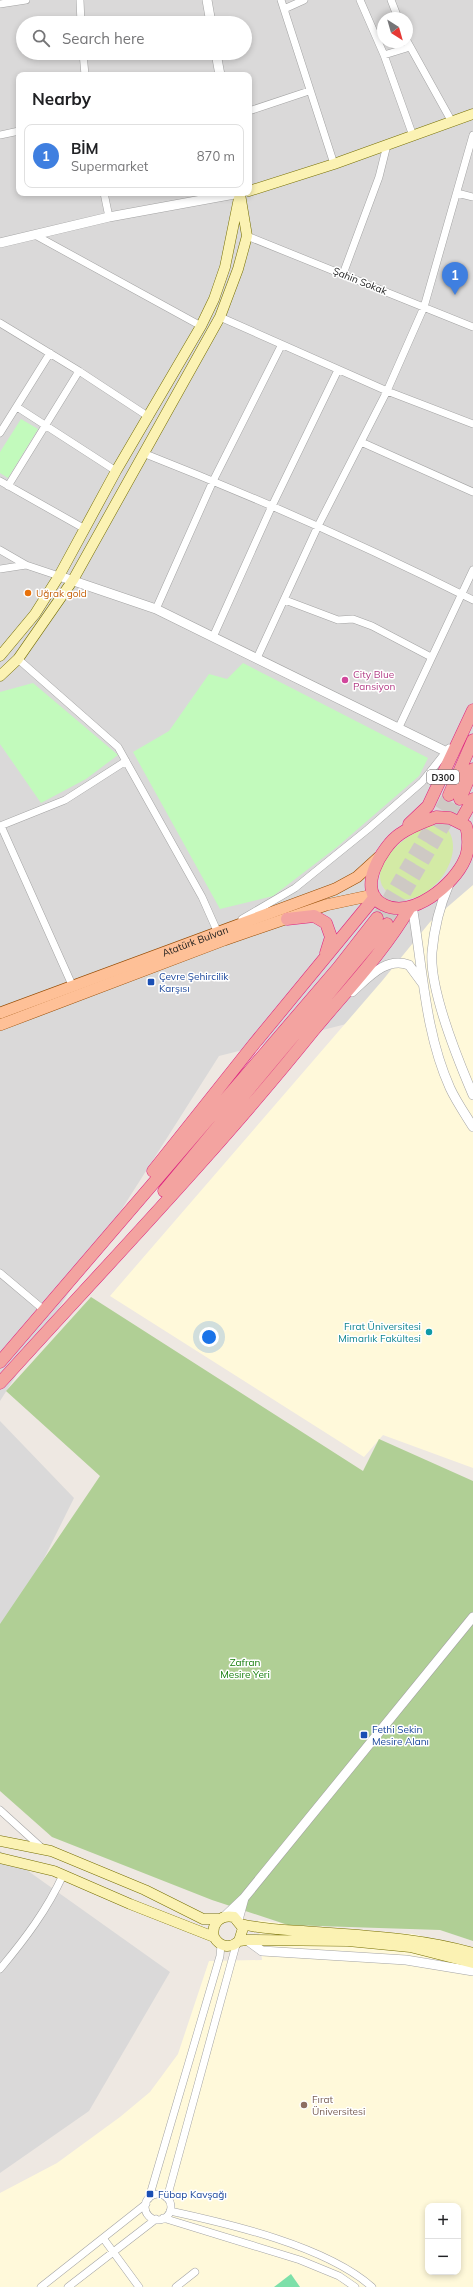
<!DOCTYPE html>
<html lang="en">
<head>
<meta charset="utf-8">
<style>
	body { margin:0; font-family:Mulish,sans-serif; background:#f6f6f6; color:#202124 }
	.controls { position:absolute; right:12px; bottom:12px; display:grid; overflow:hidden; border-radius:8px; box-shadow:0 2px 6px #0003 }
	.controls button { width:36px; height:36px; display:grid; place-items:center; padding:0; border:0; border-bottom:1px solid #e0e0e0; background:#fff; color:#202124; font:20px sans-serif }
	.compass { position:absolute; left:377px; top:12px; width:36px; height:36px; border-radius:50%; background:#fff; box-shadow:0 2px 6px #0003; rotate:143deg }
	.you { position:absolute; left:209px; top:1337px; width:14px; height:14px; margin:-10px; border:3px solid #fff; border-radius:50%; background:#1a73e8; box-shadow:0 0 0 6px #1a73e833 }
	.badge { display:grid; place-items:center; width:26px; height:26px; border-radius:50%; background:#c90022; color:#fff; font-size:13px; font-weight:700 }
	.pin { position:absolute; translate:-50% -33px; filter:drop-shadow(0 1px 2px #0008) }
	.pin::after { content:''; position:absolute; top:21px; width:14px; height:12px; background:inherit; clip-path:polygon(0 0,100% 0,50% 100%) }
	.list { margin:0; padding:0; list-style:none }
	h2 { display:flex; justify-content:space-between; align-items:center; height:52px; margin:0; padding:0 16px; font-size:17px }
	h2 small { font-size:13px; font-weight:400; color:#757577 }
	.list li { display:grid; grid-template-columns:26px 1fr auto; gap:12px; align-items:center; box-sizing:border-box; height:64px; margin:0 8px 8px; padding:0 8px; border:1px solid #e0e0e0; border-radius:8px }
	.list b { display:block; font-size:15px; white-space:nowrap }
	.list p { margin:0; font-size:13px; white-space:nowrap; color:#757577 }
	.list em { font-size:13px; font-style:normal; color:#757577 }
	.icon { flex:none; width:22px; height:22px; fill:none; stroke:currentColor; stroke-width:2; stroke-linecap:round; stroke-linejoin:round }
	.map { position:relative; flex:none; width:473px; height:2287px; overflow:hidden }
	.search { position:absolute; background:#fff; box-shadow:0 2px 6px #0003; left:16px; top:16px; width:236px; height:44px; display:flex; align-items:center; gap:10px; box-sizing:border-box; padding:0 14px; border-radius:22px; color:#757577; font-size:15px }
	.panel { position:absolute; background:#fff; box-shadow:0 2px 6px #0003; left:16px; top:72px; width:236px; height:124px; border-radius:8px }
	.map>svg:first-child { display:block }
</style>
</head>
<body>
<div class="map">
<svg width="473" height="2287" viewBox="0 0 473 2287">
	<rect width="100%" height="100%" fill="#eee8e2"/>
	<path fill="#dad9d9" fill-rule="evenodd" d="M0,0H473V981L410,1008L219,1056L0,1401ZM383,18H407V42H383ZM23,23H245V53H23ZM19,75H249V193H19Z
		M0,1421L74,1498L0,1647Z
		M0,1851L170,1972L89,2111L0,2173Z"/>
	<path fill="#fff9da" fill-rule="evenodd" d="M473,885V1468L383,1435L364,1457L110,1296L382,981L430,922Z
		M258,1920L322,1929L413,1934L473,1949V2287H0V2193L57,2163L120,2117L150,2092L178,2054L209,1961L262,1960ZM428,2206H458V2272H428Z"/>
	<path fill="#d3eaa5" d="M441,823C473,846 435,904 400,899C393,898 387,893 383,887C370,862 405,837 423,828C429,825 435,825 441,823Z"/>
	<path fill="#b0cf95" d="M91,1297L363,1471L379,1439L473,1481V1941L440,1930L288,1925L212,1900L52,1837L0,1791V1624L100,1476L6,1391Z"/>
	<path fill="#c2fabc" d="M21,419L38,429L8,478L0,473V452Z
		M243,663L428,758L419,776L337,847L273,896L220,909L133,752L169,731L209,674L227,679Z
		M33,683L118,755L86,779L41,803L0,744V692Z"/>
	<path fill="#7de0a9" d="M291,2274L300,2287H274Z"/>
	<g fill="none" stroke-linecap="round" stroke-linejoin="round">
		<path stroke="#cec9c4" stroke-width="12" stroke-dasharray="12 6" stroke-linecap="butt" d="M377,918L449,795
			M387,924L460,799"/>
		<g stroke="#a3a3a3" stroke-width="8">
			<path id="minor" d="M80,0L81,23
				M281,0L334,164
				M360,0L384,55L413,136
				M391,0L398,18
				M0,4L26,0
				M284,9L304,0
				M407,41L452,122
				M83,53L85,75
				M384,55L410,47
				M249,111L309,91
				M0,135L19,131
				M104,193L109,217
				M457,193L473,197
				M35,235L201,326
				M247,236L473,327
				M343,274L379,177L387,145
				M220,317L387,391L473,424
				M0,323L79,371L149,417
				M17,407L116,471
				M0,433L50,353
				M361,442L473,492
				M143,453C255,497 366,546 473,600
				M0,481L85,529
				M8,486L79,371
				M0,550L26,565L59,576
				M0,569L26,565
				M285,600L338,620L353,619L372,626L431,657
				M156,609L213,481L281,346
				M213,637L271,508L338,370
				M257,658L318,526L387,391L424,307L473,135
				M18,659L118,747L202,897L218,933L221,931
				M399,727L473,570
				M0,826L65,800L126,761
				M1,826L73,987
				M242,919L295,888L368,829L422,782L449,748
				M0,1273L44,1310
				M0,1810L43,1849
				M0,1969C25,1939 47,1910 63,1875
				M145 2207a13 13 0 1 1 26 0a13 13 0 1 1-26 0Z
				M149,2198L220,1956L221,1945
				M167,2198L236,1945
				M170,2211C230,2224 326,2246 372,2287
				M163,2218L300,2260L339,2276L355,2287
				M103,2238L139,2287
				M41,2287L146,2204
				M68,2287L156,2219
				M176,2287L195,2272"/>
		</g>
		<g stroke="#a3a3a3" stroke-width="10">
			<path id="tertiary" d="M207,0L211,23
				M216,53L220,75
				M0,243L109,217L240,193
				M59,576L156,609L453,755
				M449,884C440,905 434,929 432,952C429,989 458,1060 473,1095
				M412,906C423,967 424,1030 450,1088C456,1101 465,1114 473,1127
				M352,992C368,978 386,956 409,965L423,984
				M244,1898L473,1617
				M224,1917L244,1898L238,1920
				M247,1940L262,1951L406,1960L473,1971"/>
		</g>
		<g stroke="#756e02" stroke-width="11">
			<path id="secondary" d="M249,191L334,164L473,114
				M0,656L35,614L59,576L116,471L201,326L214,299L225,267L239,198
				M0,676L18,659L73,580L220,317L238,269L247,236L240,194
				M0,1841L51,1851L145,1890L203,1919H219
				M0,1858L54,1871L130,1904L214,1937C220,1947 230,1949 239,1941L243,1928L234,1917C220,1914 211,1924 214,1937
				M241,1924C265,1930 291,1930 316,1932C369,1936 422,1938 473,1953
				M239,1941L247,1940L348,1941L410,1947L473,1963"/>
		</g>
		<g stroke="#954a00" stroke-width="12">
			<g id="primary">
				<path id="s1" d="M0,1013L335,889L357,877L379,857"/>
				<path d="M0,1025L224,940L326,905L373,895"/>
			</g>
		</g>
		<g stroke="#dc1f7f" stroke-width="13">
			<path id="trunk" d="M449,795L473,740
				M460,799L473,769
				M436,817L450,818L466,826C469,836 469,850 465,859C454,885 412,919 384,905C355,892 382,846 400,834C411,826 423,822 436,817Z
				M460,822L473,799
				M409,824L428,806L473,710
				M287,919L314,916L326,923L331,937L326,953
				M153,1171L254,1044L375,897
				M164,1191L387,924
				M0,1362L338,968L377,918
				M0,1383C105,1267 215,1153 313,1031C346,991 384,952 410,907"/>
		</g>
		<use href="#minor" stroke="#fff" stroke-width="7"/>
		<use href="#tertiary" stroke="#fff" stroke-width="9"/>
		<use href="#secondary" stroke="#fbf2b3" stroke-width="10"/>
		<use href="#primary" stroke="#fec097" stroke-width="11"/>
		<use href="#trunk" stroke="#f3a3a0" stroke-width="12"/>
	</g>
	<circle fill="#e8710a" stroke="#fff" stroke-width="1.5" cx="28" cy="593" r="4"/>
	<circle fill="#d1479c" stroke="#fff" stroke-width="1.5" cx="345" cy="680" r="4"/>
	<g fill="#1a4fb4" stroke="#fff" stroke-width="1.5">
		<rect x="147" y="978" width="8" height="8" rx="2"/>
		<rect x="360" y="1731" width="8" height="8" rx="2"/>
		<rect x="146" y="2190" width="8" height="8" rx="2"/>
	</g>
	<circle fill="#0f9aa8" stroke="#fff" stroke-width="1.5" cx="429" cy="1332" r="4"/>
	<circle fill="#8d6e63" stroke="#fff" stroke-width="1.5" cx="304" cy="2105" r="4"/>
	<g text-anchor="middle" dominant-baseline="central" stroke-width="3" stroke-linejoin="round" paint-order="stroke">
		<rect fill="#fff" stroke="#606060" stroke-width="1" x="427" y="770" width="32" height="14" rx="3"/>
		<g font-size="9" font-weight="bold" fill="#1c1c1c">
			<text x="443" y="777">D300</text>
		</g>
		<g font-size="10" fill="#1c1c1c" stroke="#fff">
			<text transform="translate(360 281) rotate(22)">Şahin Sokak</text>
			<text stroke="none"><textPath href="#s1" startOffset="208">Atatürk Bulvarı</textPath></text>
		</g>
		<g font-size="10" fill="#c56008" stroke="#fff" text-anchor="start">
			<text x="36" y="593">Uğrak gold</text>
		</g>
		<g font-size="10" fill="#b23c85" stroke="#fff" text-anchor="start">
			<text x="353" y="674">City Blue<tspan x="353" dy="12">Pansiyon</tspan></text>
		</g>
		<g font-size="10" fill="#164399" stroke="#fff" text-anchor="start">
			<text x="159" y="976">Çevre Şehircilik<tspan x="159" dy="12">Karşısı</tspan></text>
			<text x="372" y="1729">Fethi Sekin<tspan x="372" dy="12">Mesire Alanı</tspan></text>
			<text x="158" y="2194">Fübap Kavşağı</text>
		</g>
		<g font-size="10" fill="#0d838f" stroke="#fff" text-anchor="end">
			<text x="421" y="1326">Fırat Üniversitesi<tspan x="421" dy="12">Mimarlık Fakültesi</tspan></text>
		</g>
		<g font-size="10" fill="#127c08" stroke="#fff">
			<text x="245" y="1662">Zafran<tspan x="245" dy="12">Mesire Yeri</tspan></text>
		</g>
		<g font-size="10" fill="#785e54" stroke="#fff" text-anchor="start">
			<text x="312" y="2099">Fırat<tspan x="312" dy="12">Üniversitesi</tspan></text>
		</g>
	</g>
</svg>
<div class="controls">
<button>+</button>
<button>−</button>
</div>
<svg class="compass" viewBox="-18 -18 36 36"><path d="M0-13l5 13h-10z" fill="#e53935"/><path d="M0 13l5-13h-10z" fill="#757577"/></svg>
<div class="you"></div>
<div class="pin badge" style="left:455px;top:295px;background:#3f7fe0">1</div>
<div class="search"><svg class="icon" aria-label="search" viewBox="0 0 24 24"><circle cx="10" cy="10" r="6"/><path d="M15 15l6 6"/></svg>Search here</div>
<section class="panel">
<h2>Nearby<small></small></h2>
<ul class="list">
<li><span class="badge" style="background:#3f7fe0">1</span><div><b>BİM</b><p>Supermarket</p></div><em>870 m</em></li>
</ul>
</section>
</div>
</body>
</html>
